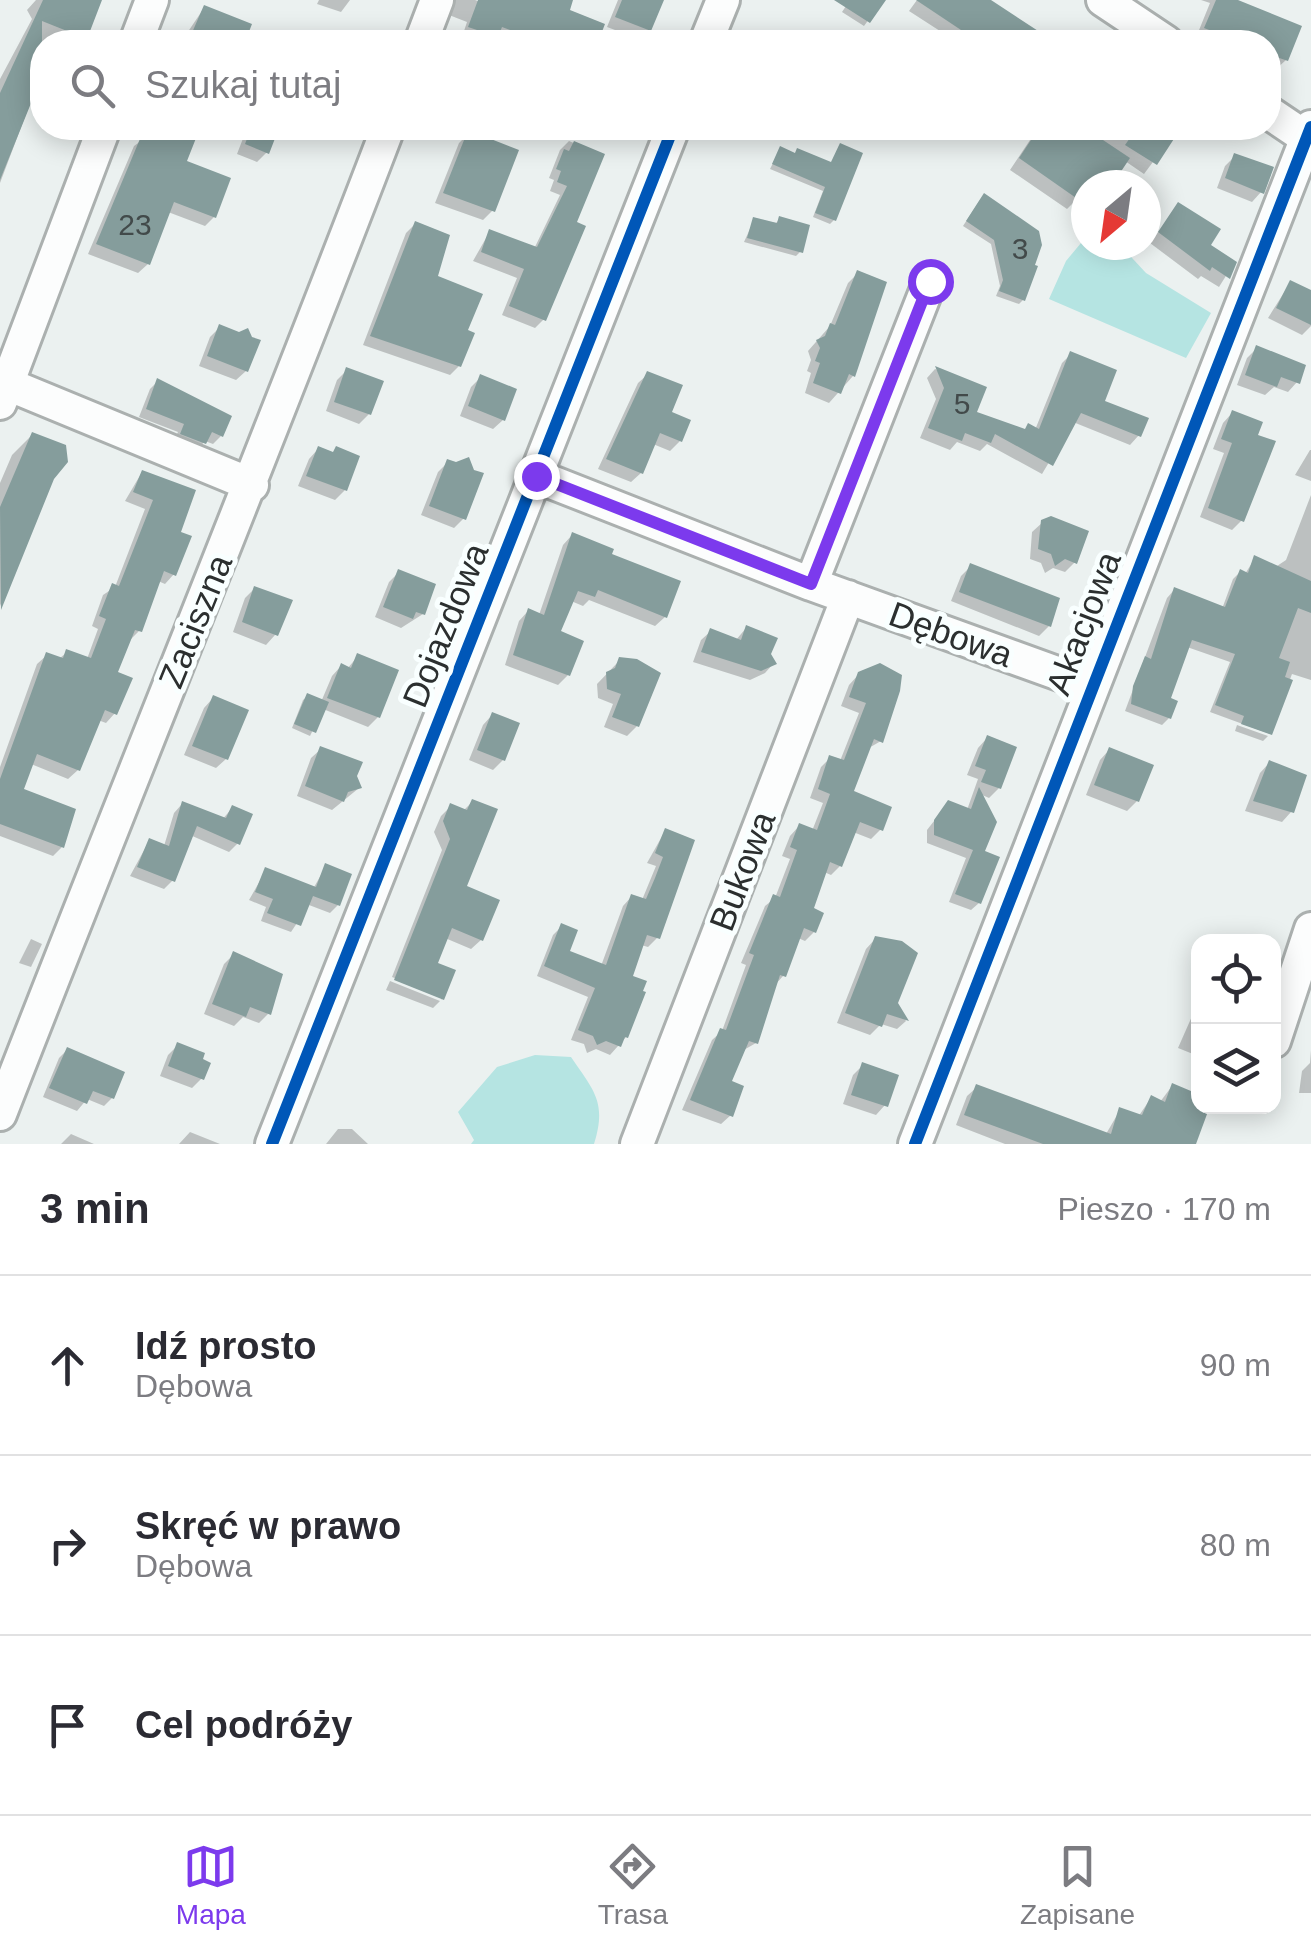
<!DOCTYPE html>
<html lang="pl">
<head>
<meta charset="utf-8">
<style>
	body { margin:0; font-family:Arial,sans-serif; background:#f2f2f3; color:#2b2b33 }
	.controls { position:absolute; right:30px; bottom:30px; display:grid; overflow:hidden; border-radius:20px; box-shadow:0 5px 25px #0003 }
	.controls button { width:90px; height:90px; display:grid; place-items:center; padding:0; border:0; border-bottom:2px solid #e1e1e2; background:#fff; color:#2b2b33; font:50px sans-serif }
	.compass { position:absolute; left:1071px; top:170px; width:90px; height:90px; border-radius:50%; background:#fff; box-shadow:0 5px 25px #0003; rotate:209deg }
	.stop { position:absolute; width:30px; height:30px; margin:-22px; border:8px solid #7c3aed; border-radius:50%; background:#fff }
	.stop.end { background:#7c3aed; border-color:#fff; box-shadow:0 2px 10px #0008 }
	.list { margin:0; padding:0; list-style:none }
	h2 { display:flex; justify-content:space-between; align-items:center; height:130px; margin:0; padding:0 40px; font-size:42px }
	h2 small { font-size:32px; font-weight:400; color:#7c7c81 }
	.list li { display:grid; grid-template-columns:65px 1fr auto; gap:30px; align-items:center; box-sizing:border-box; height:180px; padding:0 40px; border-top:2px solid #e1e1e2 }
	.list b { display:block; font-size:38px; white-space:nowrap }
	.list p { margin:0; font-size:32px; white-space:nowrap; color:#7c7c81 }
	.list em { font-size:32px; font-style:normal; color:#7c7c81 }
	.icon { flex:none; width:55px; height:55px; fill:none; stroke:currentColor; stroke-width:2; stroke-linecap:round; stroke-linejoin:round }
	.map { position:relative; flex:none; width:1311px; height:1144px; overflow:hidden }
	.search { position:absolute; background:#fff; box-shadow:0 5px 25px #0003; left:30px; right:30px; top:30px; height:110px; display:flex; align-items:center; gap:25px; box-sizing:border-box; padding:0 35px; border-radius:40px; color:#7c7c81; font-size:38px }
	.sheet { height:670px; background:#fff }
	nav { display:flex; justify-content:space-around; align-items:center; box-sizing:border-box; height:140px; border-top:2px solid #e1e1e2; background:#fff; font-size:28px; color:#7c7c81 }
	nav a { display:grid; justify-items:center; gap:5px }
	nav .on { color:#7c3aed }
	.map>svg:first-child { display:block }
</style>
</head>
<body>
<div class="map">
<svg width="1311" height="1144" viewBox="0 0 1311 1144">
	<rect width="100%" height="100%" fill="#ebf1f0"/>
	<path fill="#b5e4e2" d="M1086,237V245H1120L1146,273L1211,313L1186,358L1049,299L1066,261Z
		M535,1055L571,1057C594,1091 607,1102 594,1144H471L474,1140L458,1112L497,1067Z"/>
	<path fill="#0003" d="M36,0H84L85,37L80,42L55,39L42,42V72L0,183V79L32,19L27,10Z
		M319,0H350L341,12L317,4Z
		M452,0H475L516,14L522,0H571L567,11L602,26L595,42H519L497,34L487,42L463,34L467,22L449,15Z
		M618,0H658L649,30L639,39L607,27Z
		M850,0H883L864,26L842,12Z
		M917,0H986L1036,33L1029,42H957L909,11Z
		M1201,0H1234L1286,60L1274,71L1268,69V42L1195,40L1210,3Z
		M204,8L249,25L242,42H181Z
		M785,33L801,42H775Z
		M149,128H197L184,162L214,217L205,226L168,212L148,264L138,273L88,254L134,146L145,138Z
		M247,128H277L267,152L257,162L237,154Z
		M1038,128H1170L1176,131L1144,174L1125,161L1108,185H1086V207L1076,200L1067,209L1010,170Z
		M469,133L493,210L483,220L435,203L459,143Z
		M569,141L602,155L573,224L544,319L535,328L502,315L517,278L473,261L490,231L534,249L560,195L550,191L554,180L549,178L560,150Z
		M841,146L834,220L830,224L813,217L823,191L770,169L780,149L830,165Z
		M1235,156L1261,192L1252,202L1217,188L1225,166Z
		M980,200L1023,300L1019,304L996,296L1000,286L991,244L963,226Z
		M1179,205L1208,246L1234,263L1219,287L1201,276L1198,279L1150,243Z
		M780,219L800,252L796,256L744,242L754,220L776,223Z
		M415,224L434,277L465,332L459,366L450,375L363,345L406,233Z
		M858,273L853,376L829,403L805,393L811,373L807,371L811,360L808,351L830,326L848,283Z
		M1290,283L1311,293V326L1302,335L1268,318Z
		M220,327L240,335L246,371L236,380L199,366L210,337Z
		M1257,348L1297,382L1288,392L1274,387L1265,395L1237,385L1247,358Z
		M1071,354L1102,403L1139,435L1130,445L1073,422L1042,474L987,444L980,451L957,442L950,450L920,438L936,399L927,378L935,369L984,388L974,413L1024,431L1035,430L1062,363Z
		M347,370L369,414L359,424L326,411L337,380Z
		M648,374L680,441L670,451L653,444L641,473L631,482L598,469L638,383Z
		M481,377L503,420L493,429L460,416L471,387Z
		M158,381L221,436L213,444L205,441L196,451L173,442L178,432L139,417L150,389Z
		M1232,413L1242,520L1232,530L1200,517L1224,453L1213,449L1223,423Z
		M32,435L52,477L0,606V483L12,455Z
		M318,449L345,490L335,500L298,486L309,459Z
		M1310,450H1311V481L1295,475Z
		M448,462L464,518L454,528L421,515L438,472Z
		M142,472L177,533L174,574L165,584L158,581L139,631L130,640L115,674V713L106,723L98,720L78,770L68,779L31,764L20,790L62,847L53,856L0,836V767L37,664L47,655L59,659L67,652L87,659L98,629L92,626L103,595L115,587L145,509L125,501Z
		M1311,495V680L1292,674L1270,734L1210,712L1230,662L1187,647L1168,699L1169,718L1162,725L1125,711L1167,598L1174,590L1222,609L1233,579L1240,572L1245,574L1255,558L1277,566L1286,560Z
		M1043,522L1075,562L1065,572L1053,568L1045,573L1041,563L1030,559L1032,532Z
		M572,535L609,556L665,617L655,626L589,600L583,606L571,601L558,632L568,675L558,685L505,665L519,621L528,611L539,615L563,545Z
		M971,566L1049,626L1039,636L951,601L961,576Z
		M399,572L423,614L401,628L375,617L389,582Z
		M255,588L275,635L266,645L233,632L245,598Z
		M746,628L774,663L765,673L750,680L693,662L701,640L711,631L736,640Z
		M358,656L378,717L368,727L323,709L310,736L292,728L303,700L308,696L321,702L332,676L341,666L347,669Z
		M620,660L637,726L627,736L604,727L613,704L598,698L597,684Z
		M859,674L881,741L867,749L850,793L881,829L871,839L853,832L840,866L831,875L824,872L810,910L814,932L805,941L798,938L784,975L774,986L756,1043L742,1051L729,1083L731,1115L721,1124L682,1110L712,1040L722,1031L746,965L741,963L765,906L775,898L790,859L782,856L790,836L799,826L812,831L823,803L810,798L821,767L830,758L840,761L859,713L841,706L849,685Z
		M213,698L226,759L216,768L184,755L204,708Z
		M492,715L503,760L493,770L469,760L483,725Z
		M1237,725L1268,736L1263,741L1235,731Z
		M987,738L999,788L989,798L980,794L979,903L971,910L949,902L966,858L927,843V830L948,803L967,810L978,779L967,775L978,748Z
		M321,749L354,776L359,788L332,810L297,796L311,758Z
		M1109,750L1137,801L1127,811L1086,795L1100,760Z
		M1269,763L1291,812L1282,822L1245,811L1260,773Z
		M472,802L464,887L481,940L471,949L445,938L434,965L442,998L441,1000V996L392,977L442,850L434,832L441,816L451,806L463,811Z
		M182,804L222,820L232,808L238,843L229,852L190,835L173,880L164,889L130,876L149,841L164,846L174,813Z
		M665,831L657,938L648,947L641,945L630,977L626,1037L610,1055L596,1049L587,1053L584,1044L571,1040L588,997L537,976L553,935L562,926L567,953L601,966L623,906L632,896L642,900L656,866L647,863Z
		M326,866L338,905L330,913L309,905L291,932L261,921L266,907L249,900L266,870L313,889Z
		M31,939L42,944L31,967L19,963Z
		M875,939L895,1004L906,1021L897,1029L881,1024L870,1035L837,1023L866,949Z
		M234,954L268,1014L259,1023L243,1017L234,1026L204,1014L224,964Z
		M390,981L440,1001L433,1008L386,990Z
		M1193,1014L1198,1016V1056L1178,1048Z
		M178,1045L202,1078L192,1088L160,1076L168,1055Z
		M67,1050L112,1098L104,1106L87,1099L77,1111L43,1097L59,1058Z
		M1311,1050V1093H1299L1302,1071L1310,1063Z
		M863,1065L885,1105L876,1115L843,1104L853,1075Z
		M1172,1086L1198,1096L1193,1144H1005L956,1125L967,1096L977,1087L1106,1134L1120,1110L1138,1117L1151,1098L1160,1102Z
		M338,1129H352L368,1144H326Z
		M190,1132L220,1144H179Z
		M71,1134L94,1144H61Z"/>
	<path fill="#859d9c" d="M43,0H102L87,39L42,21V76L0,180V93Z
		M478,0H573L570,10L605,24L598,42H543L502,27L498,37L468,27Z
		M622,0H664L651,31L615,17Z
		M834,0H886L870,23Z
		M916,0H991L1055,42H979Z
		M1216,0H1238L1302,26L1288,61L1268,54V42H1241L1204,28Z
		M204,5L252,24L245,42H188Z
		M153,128H200L187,161L231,178L216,218L174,202L150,265L96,244L142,134L150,137Z
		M251,128H279L269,154L245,144Z
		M1039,128H1085L1130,158L1112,185H1086L1079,200L1019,158Z
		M1137,128H1181L1157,165L1125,145Z
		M468,130L519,150L495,212L443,193Z
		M574,141L605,154L577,222L586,226L546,321L509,306L524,269L481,252L489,229L537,247L567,186L557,182L561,171L556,169L564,149L569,151Z
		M840,143L863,153L836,221L815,213L825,187L772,164L780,146L795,153L797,148L831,162Z
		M1234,153L1274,167L1264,194L1225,178Z
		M984,193L1039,231L1042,245L1035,265L1038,266L1025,301L999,291L1003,280L994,240L966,221Z
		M1178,202L1221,229L1211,245L1237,262L1230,279L1212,267L1210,271L1158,232Z
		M779,216L810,225L803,253L747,238L753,217L777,223Z
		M415,221L450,235L438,276L483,294L468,330L475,333L461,367L370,336Z
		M857,270L887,282L855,377L849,374L841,394L813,383L820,363L815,361L820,348L816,340L825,336L830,323L835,325Z
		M1290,280L1311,290V325L1276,308Z
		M219,324L239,332L248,328L252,337L261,340L248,372L207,356Z
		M1256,345L1306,365L1300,384L1281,377L1277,387L1245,375Z
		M1070,351L1117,370L1105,401L1149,418L1141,437L1081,413L1053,466L995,434L991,443L965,433L962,441L928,428L944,388L935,366L987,387L977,412L1025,429L1028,423L1039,429Z
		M346,367L384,381L371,415L334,402Z
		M647,371L683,385L672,412L691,420L682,442L660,433L643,474L606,459Z
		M480,374L517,389L505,421L468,406Z
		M157,378L232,416L223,437L212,432L206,444L180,434L184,424L146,409Z
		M1232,410L1263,422L1258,435L1276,441L1244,522L1208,508L1232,443L1221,439Z
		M32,432L66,445L68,462L54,479L1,610L0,507Z
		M318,446L333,452L336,446L360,456L347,491L306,476Z
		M469,457L474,470L484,473L466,520L429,506L447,459L456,462Z
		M142,470L196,490L181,532L192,536L176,576L164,571L142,632L135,630L118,672L133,678L117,715L105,710L80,771L37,754L24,789L76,809L64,848L0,824V779L46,652L63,658L66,649L91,658L106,619L99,616L112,583L119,586L153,500L133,492Z
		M1051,516L1089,531L1077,564L1065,559L1055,566L1051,554L1038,549L1041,520Z
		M572,532L614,549L612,554L681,581L667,618L598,590L595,597L578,591L561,631L584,641L570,676L513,655L528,608L544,615Z
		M1254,555L1311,581V613L1298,608L1279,658L1290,662L1285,677L1293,680L1272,735L1241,724L1244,716L1215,705L1235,654L1192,640L1171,698L1178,701L1171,719L1131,704L1133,686L1145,656L1151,659L1174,587L1225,607L1240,569L1248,573Z
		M970,563L1060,598L1051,627L959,592Z
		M398,569L436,584L425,615L416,612L413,619L383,607Z
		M254,586L293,600L278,636L242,622Z
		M746,625L778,638L771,654L777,664L761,671L701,652L710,628L741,640Z
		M357,653L399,670L380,718L327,698L341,663L351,668Z
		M619,657L637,659L661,673L639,727L612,717L621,694L607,689L606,672L615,668Z
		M880,663L902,675L900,691L883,743L874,739L854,791L892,807L883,831L860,822L842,867L830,862L814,908L824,913L816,933L804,928L786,977L780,975L758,1044L749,1041L732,1081L744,1086L733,1117L690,1100L720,1028L726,1030L754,955L749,953L773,894L780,897L797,850L790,847L799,823L817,830L830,794L818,789L829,755L844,760L866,703L849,697L858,672Z
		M307,693L329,702L316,733L294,724Z
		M213,695L249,710L228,760L192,746Z
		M492,712L520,723L505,761L477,750Z
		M987,735L1017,747L1001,789L981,782L986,770L975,766Z
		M320,746L363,762L357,776L362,788L348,792L344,802L305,786Z
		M1109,747L1154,765L1139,802L1094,785Z
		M1269,760L1307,775L1294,813L1253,801Z
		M979,787L997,822L985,851L1000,857L981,904L955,894L973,850L934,835V820L948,800L971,809Z
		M472,799L498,809L467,886L500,900L483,941L452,928L438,963L456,970L444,1000L394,980L450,839L443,821L450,803L467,810Z
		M182,801L226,818L232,805L253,814L240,845L197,826L175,882L137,867L149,838L169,846Z
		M665,828L695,840L660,939L647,935L633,976L647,981L643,991L646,992L628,1038L625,1037L621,1047L606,1041L597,1045L593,1036L578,1030L595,988L544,966L561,923L578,930L570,951L606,965L631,894L646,899L655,878L663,857L655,853Z
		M325,863L352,874L340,906L313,896L301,926L267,913L273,899L255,892L265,867L316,887Z
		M875,936L902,941L918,953L898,1003L909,1021L887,1014L882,1027L845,1013Z
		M233,951L283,974L271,1015L250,1007L246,1017L212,1004Z
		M177,1042L205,1053L203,1059L211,1063L204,1080L168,1066Z
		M67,1047L125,1072L114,1099L93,1091L87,1104L49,1088Z
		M862,1062L899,1075L888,1107L851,1095Z
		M1172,1083L1198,1094V1106H1210L1196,1144H1043L964,1115L976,1084L1111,1134L1119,1107L1142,1115L1151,1095L1165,1102Z"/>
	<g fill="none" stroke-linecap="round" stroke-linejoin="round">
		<g stroke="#abb0af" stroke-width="38">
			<path id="minor" d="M1103,0L1166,42
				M136,42L152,0
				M421,42L437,0
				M706,42L723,0
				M1268,112L1311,141
				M0,381L252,485
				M0,403L104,128
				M536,476L811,584L1090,685
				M811,584L930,281
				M1274,1041L1311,929
				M0,1114C128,785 262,458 388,128
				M272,1144L673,128
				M637,1144L848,597
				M915,1144L1311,127"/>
		</g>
		<use href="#minor" stroke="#fcfdfd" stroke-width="32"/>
		<g stroke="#f9ffff" stroke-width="19">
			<path id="cycleway" d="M272,1144L673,128
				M915,1144L1311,127"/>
		</g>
		<use href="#cycleway" stroke="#0057b8" stroke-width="12"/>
	</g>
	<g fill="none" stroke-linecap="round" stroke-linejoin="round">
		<path stroke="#7c3aed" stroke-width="12" d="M536,476L811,584L930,281"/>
	</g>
	<g text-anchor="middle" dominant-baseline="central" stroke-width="10" stroke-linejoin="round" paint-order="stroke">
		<g font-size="30" fill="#424a4a">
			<text x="135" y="224">23</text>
			<text x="1020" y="248">3</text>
			<text x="962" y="403">5</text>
		</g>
		<g font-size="35" fill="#2b2f2f" stroke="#f9ffff">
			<text transform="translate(195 621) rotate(-68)">Zaciszna</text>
			<text transform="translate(1083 623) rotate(-69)">Akacjowa</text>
			<text transform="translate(445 625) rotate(-68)">Dojazdowa</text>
			<text transform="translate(951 634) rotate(20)">Dębowa</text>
			<text transform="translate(742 871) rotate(-69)">Bukowa</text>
		</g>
	</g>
</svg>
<div class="controls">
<button><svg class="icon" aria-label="locate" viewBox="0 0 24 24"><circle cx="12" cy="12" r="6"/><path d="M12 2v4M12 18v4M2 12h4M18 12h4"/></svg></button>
<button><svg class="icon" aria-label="layers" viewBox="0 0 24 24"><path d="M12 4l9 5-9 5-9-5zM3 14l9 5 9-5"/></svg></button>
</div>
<svg class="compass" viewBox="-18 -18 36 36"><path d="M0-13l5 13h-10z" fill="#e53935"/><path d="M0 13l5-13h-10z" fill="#7c7c81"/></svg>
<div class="stop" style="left:930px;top:281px"></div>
<div class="stop end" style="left:536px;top:476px"></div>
<div class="search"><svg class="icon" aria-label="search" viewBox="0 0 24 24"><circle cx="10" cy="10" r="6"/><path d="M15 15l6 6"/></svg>Szukaj tutaj</div>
</div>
<section class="sheet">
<h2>3 min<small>Pieszo · 170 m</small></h2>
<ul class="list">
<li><svg class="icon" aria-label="ahead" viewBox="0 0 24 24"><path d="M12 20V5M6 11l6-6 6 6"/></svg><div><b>Idź prosto</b><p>Dębowa</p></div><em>90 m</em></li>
<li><svg class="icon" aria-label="right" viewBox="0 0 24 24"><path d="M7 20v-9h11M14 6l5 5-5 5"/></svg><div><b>Skręć w prawo</b><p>Dębowa</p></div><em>80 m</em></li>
<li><svg class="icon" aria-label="arrive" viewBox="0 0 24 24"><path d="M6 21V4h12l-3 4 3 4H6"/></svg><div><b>Cel podróży</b></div></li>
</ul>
</section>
<nav>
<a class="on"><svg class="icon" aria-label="map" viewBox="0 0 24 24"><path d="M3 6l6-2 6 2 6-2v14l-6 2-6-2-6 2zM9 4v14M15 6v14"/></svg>Mapa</a>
<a><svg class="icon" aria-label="directions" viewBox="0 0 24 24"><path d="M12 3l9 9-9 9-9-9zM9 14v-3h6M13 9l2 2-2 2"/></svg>Trasa</a>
<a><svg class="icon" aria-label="saved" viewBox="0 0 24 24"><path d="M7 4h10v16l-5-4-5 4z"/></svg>Zapisane</a>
</nav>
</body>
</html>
